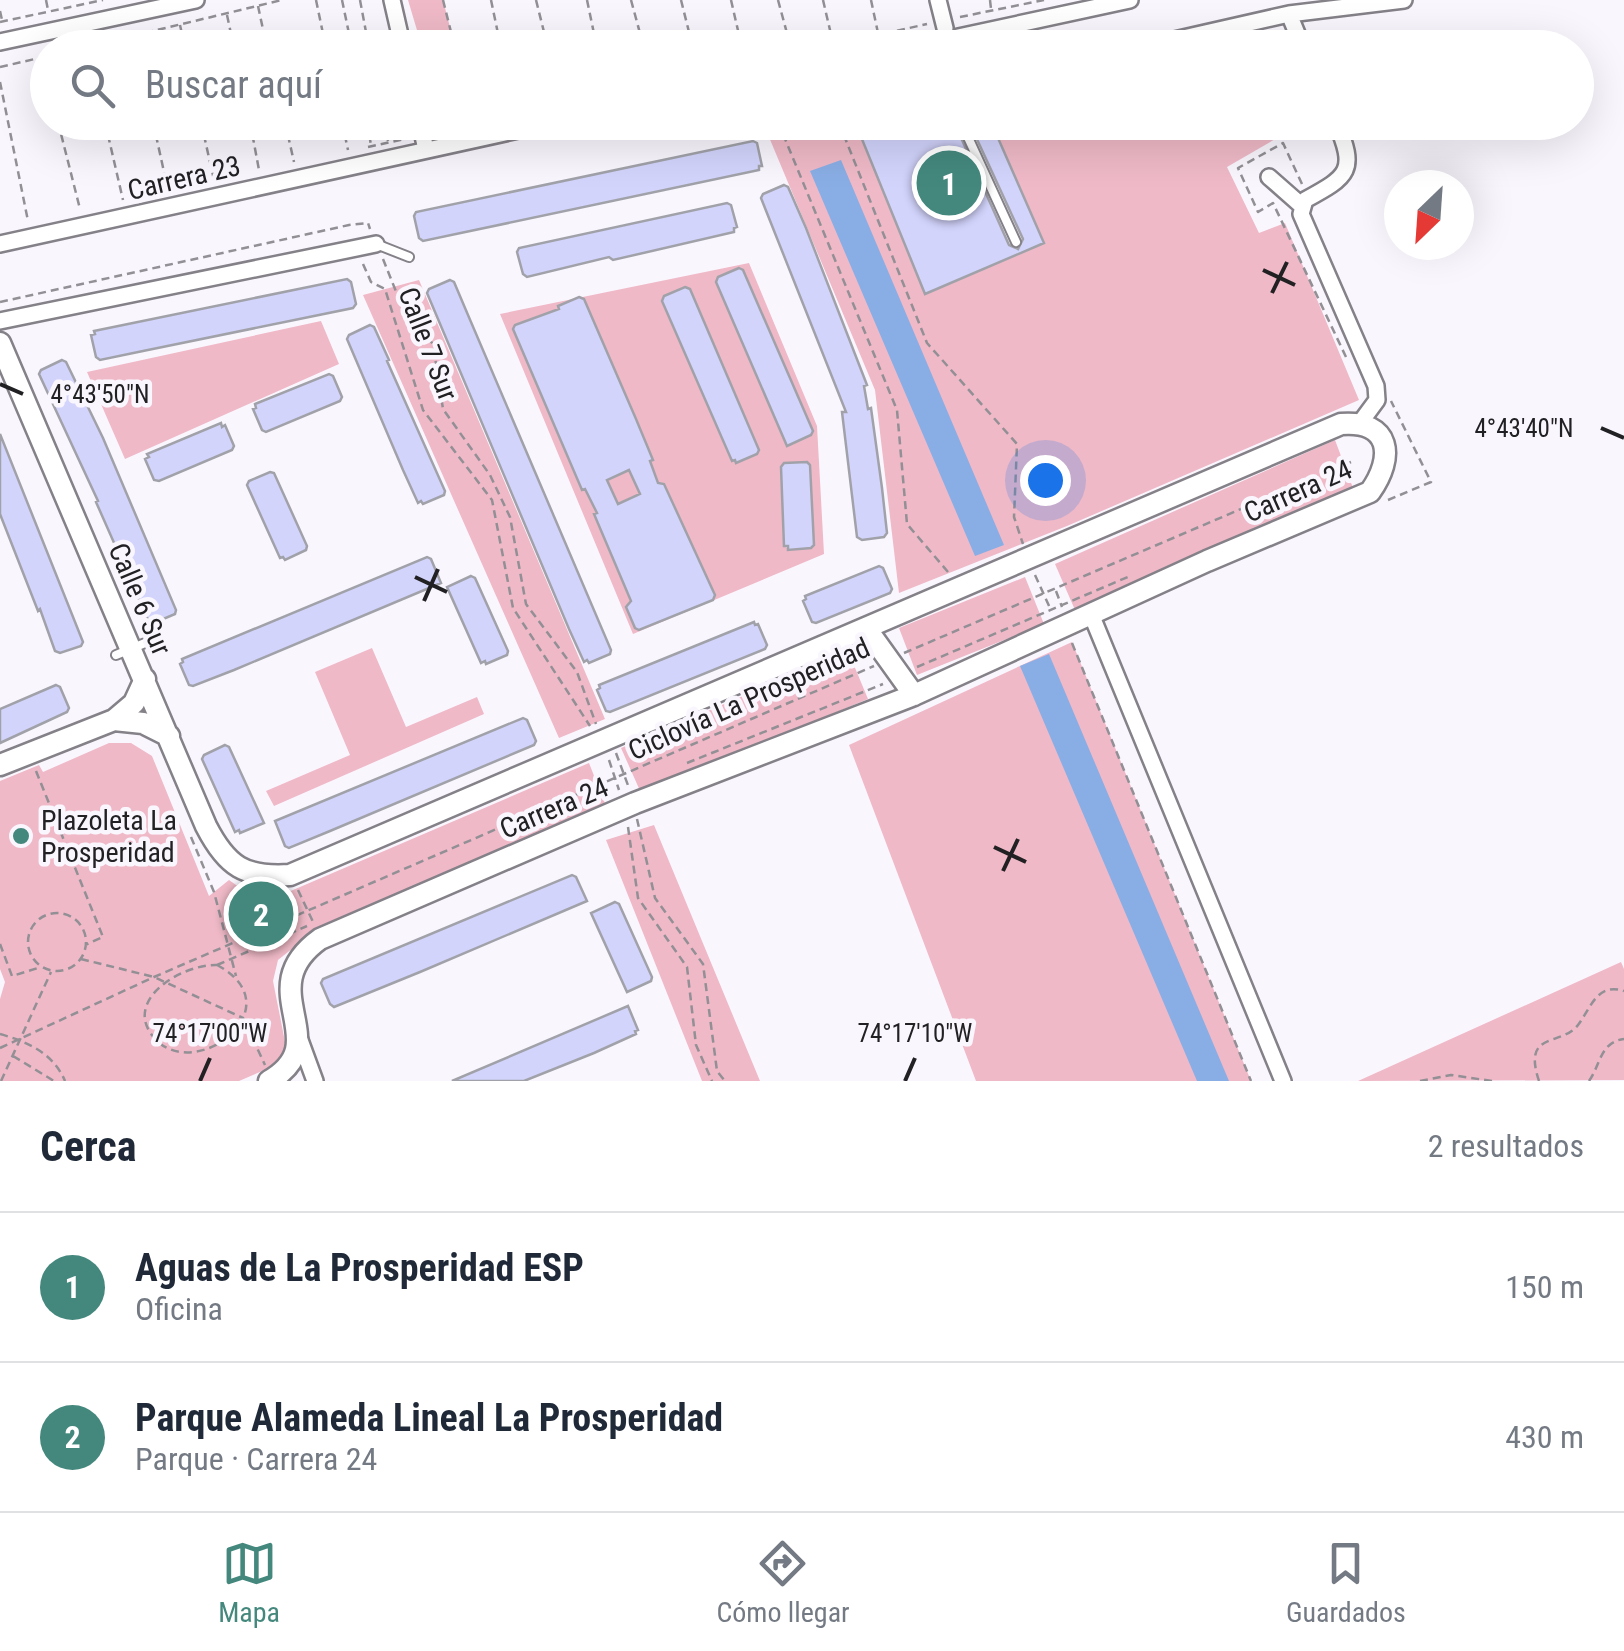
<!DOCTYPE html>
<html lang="es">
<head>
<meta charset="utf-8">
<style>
	body { margin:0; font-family:"Roboto Condensed",sans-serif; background:#f6f6f7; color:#1f2937 }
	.compass { position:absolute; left:1384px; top:170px; width:90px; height:90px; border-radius:50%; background:#fff; box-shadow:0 10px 40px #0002; rotate:205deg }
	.you { position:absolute; left:1045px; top:480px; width:35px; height:35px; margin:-25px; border:8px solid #fff; border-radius:50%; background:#1a73e8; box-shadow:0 0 0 15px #1a73e833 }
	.badge { display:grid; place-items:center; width:65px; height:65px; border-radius:50%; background:#44887d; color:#fff; font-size:32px; font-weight:700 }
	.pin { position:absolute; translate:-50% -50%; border:5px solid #fff; box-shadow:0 2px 10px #0006 }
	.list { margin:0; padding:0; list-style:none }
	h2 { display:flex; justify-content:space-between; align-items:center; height:130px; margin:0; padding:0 40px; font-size:42px }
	h2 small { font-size:32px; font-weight:400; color:#747a83 }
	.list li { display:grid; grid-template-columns:65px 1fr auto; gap:30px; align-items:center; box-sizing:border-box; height:150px; padding:0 40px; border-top:2px solid #e0e1e3 }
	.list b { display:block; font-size:38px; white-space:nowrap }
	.list p { margin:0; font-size:32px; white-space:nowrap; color:#747a83 }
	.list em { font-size:32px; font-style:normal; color:#747a83 }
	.icon { flex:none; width:55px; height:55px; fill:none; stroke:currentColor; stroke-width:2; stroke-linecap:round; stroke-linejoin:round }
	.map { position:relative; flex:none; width:1624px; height:1081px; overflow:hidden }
	.search { position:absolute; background:#fff; box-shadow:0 10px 40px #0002; left:30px; right:30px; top:30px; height:110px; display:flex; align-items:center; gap:25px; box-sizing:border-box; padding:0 35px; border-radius:55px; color:#747a83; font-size:38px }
	.sheet { height:430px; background:#fff }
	nav { display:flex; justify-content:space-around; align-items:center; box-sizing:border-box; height:140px; border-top:2px solid #e0e1e3; background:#fff; font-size:28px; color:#747a83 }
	nav a { display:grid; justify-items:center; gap:5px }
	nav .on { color:#44887d }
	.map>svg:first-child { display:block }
</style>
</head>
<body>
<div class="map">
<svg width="1624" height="1081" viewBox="0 0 1624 1081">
	<rect width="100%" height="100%" fill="#faf6fe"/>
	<path fill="#efb9c7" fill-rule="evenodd" d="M408,0H443L455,47H422Z
		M801,123H855L926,293L1043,243L991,123H1303L1227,167L1259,233L1285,223L1359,400L1067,526L899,593L875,390L766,130Z
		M749,263L817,426L824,554L633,634L500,314ZM727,377L742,409L714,420L700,389ZM784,466H810L812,501L783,502L781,467ZM812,509L814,544L811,548L789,550L785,546L782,511Z
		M419,280L605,719L559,738L363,295Z
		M321,321L339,364L125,459L87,372Z
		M1335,440L1353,488L1075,610L1055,564Z
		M1025,577L1044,624L917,675L899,628Z
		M1072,642L1251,1081H976L849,745Z
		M372,648L406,727L477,697L484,714L274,806L266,791L350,755L315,672Z
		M848,651L868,699L641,793L621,748Z
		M109,743H131L152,756L209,896L229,880L246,892L286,893L589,763L606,806L313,932L278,960L273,981L287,1052L274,1066L239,1081H0V999L5,982L0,969V781L39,765L43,772Z
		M654,825L760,1081H702L606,840Z
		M1621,962L1624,969V1080L1358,1081Z"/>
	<path fill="#89aee5" d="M841,160L1004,545L975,556L810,171Z
		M1049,654L1229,1081H1197L1020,666Z"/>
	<path fill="#d3d4fc" stroke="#a1a2a9" stroke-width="2.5" fill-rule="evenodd" d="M855,122H954L1009,245L1018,249L1023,239L969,122H991L1044,243L925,294Z
		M753,141L757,143L762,166H759V170L423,241L419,238L414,216L416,212Z
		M784,185L788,187L806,228L867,385L864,386L868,409L871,408L882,488L887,533L884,537L862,540L857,537L842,412H846L761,198L763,194Z
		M727,203L731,205L737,227L734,228V232L613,260L609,257L527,277L523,274L517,252L519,248Z
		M739,268L743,270L813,431L811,435L787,446L716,282L718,277Z
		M347,279L351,282L356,304L353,308L143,351L100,360L96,357L91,335L95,334L94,331Z
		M450,280L454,282L468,315L611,650L610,654L589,663L587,660L584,662L569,629L427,293L429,289Z
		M685,287L690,289L759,450L757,454L736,463L735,460L732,461L662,301L664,296Z
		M579,297L584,299L636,419L653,460L650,461L658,483L664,484L715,595L713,600L639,630L635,628L626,607L631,601L594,514L597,513L585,489L582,490L513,329L515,325L559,309L558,306ZM629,470L640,494L618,504L607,480Z
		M370,325L374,327L389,360L387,361L445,491L444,495L423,504L421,501L418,503L403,470L347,339L349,335Z
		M62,360L66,362L103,438L176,610L175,614L154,623L149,622L96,502L98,501L39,374L41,370Z
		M329,374L333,376L342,397L340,401L266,432L262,430L253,409L256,408L255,404Z
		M221,423L222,427L225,425L234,446L232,450L159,481L154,480L145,459L149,457L147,454Z
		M0,434L83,642L81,646L60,653L55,651L40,609L38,611L0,514Z
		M807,462L810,465L814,545L811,548L788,550V546H784L781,467L784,463Z
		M270,472L274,473L307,546L306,550L285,560L283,557L280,558L247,485L249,481Z
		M427,557L431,559L441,583L234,670L193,686L189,685L180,664L183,662L182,659Z
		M879,566L883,568L892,589L890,593L816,623L812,622L803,601L806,599L805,596Z
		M471,576L475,578L508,651L507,655L486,664L485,661L481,663L447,587Z
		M754,622L755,625L758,624L767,645L765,649L610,712L606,711L597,690L600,688L599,685Z
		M56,685L60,687L69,708L67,712L0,743V709Z
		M523,718L527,720L536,741L534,745L330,831L289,848L285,846L275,821Z
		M225,745L229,747L264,823L240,833L239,830L235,832L202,759L204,755Z
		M572,875L576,877L587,901L420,972L334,1007L330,1004L321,983L323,979Z
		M615,902L619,904L652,977L651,981L627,992L591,913Z
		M628,1006L638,1030L635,1031L636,1034L594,1053L524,1081H452Z"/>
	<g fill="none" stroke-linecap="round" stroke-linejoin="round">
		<g stroke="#858188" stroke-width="12">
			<path id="lane" d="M961,122L1016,242
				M376,244L409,257
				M116,655L145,643"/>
		</g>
		<g stroke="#858188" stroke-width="20">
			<path id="street" d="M392,0L403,48
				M938,0L945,28
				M1289,14L1404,0
				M0,42L196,0
				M907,48L1130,0
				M1139,48L1289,14L1303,48
				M420,122L426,150
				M1336,122C1357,171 1349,176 1305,200L1301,214L1376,386L1377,400L1360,423
				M1269,177L1302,206
				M0,244L555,122
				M0,321L376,244
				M1091,614L1283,1081
				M300,1040L315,1081"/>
		</g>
		<g stroke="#858188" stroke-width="25">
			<path id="secondary" d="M0,343L206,826C227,867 245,878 290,875L1341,424C1391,420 1395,457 1370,492L1207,561L914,695L635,803L320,939C249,990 338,1041 269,1081
				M866,628L914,695
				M114,720L143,723L169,736
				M0,765L114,720L134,703L145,679"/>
		</g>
		<path stroke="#928f95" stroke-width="2.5" stroke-dasharray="8 5" stroke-linecap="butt" d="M46,0L48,10
			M316,0L326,48
			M342,0L352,48
			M360,0L369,48
			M443,0L455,48
			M491,0L501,48
			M536,0L548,48
			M587,0L597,48
			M631,0L644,48
			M681,0L693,48
			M731,0L742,48
			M778,0L791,48
			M823,0L833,43
			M871,0L878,33
			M990,0L991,9
			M258,6L267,48
			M0,11L2,20
			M227,15L234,48
			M960,17L1044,0
			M0,22L103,0
			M180,25L185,48
			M132,36L135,48
			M82,48L282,0
			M821,48L927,24
			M42,57L48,80
			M0,67L48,56
			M0,82L28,221
			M58,122L80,209
			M105,122L123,200
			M153,122L168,190
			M201,122L214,180
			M250,122L259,170
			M285,122L294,162
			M342,122L348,150
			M367,122L371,145
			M384,122L388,141
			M436,132L479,122
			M368,147L409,138
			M1302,184L1283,143L1238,168L1258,212L1273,203L1346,357
			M383,259L403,309L433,344L443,409L490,475L510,517L526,604L577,672L596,724
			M363,264L371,282L385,289L423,410L492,500L513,608L590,726
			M0,302L349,225L368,223L370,229
			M1388,500L1431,482L1391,401
			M948,572L907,524L897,410L783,134L839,123L927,343L1017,444L1014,517L1023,544
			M1035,575L1050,608
			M1056,591L1062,607
			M1072,643L1251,1081
			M904,653L1351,462
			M917,667L1130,576
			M616,753L629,788
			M609,760L619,790
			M687,763L883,684
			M36,771L103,937L85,945
			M637,819L655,898L703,964L717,1071L725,1081
			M628,827L638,898L687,967L696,1045L712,1081
			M191,837L214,892L236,976
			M298,890L314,924
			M28 942a29 29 0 1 1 58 0a29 29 0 1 1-58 0Z
			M0,944L12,976L41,967
			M81,959L154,977L243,1018L265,1065
			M217,965L307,926
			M217,965C294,1006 200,1081 157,1041C118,1002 181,964 217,965Z
			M0,1034C28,1042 53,1053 65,1081
			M0,1048L154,977L874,666
			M13,1056L54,1081
			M1,1081L51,972
			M1420,1081L1451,1075L1492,1081
			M1539,1081C1522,1030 1561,1047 1578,1025C1591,1008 1597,982 1624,991
			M1589,1081C1601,1064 1600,1042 1624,1039"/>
		<use href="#lane" stroke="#fff" stroke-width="8"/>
		<use href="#street" stroke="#fff" stroke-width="15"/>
		<use href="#secondary" stroke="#fff" stroke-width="20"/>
	</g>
	<path fill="none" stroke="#212023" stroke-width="4" d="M1263,270L1295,285M1272,293L1287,262M0,384L23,394M1601,428L1624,438M415,577L447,592M424,601L438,569M994,847L1026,862M1003,871L1018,839M200,1081L210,1058M905,1081L915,1058"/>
	<circle fill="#44887d" stroke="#faf6fe" stroke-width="4" cx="21" cy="836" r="10"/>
	<g text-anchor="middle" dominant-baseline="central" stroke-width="9" stroke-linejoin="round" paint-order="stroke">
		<g font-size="28" fill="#212023" stroke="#faf6fe">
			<text transform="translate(184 178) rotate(-13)">Carrera 23</text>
			<text transform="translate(428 344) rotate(69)">Calle 7 Sur</text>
			<text transform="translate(1298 491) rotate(-24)">Carrera 24</text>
			<text transform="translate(140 599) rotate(67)">Calle 6 Sur</text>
			<text transform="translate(749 699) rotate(-24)">Ciclovía La Prosperidad</text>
			<text transform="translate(554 808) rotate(-23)">Carrera 24</text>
		</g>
		<g font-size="28" fill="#212023" stroke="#faf6fe" text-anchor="start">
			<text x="41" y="820">Plazoleta La<tspan x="41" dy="32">Prosperidad</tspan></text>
		</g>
	</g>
	<g font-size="25" text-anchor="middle" fill="#212023" stroke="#faf6fe" stroke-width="9" stroke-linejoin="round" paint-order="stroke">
		<text x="100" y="403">4°43'50"N</text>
		<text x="1524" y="437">4°43'40"N</text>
		<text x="210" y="1042">74°17'00"W</text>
		<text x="915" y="1042">74°17'10"W</text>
	</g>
</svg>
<svg class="compass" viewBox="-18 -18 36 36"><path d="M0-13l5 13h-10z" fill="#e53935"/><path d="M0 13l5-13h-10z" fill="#747a83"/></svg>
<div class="you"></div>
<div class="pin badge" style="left:949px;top:183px">1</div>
<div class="pin badge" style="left:261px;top:914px">2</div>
<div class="search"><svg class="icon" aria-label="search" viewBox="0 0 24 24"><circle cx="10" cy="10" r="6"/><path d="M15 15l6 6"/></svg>Buscar aquí</div>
</div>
<section class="sheet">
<h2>Cerca<small>2 resultados</small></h2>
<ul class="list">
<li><span class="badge">1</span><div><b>Aguas de La Prosperidad ESP</b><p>Oficina</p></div><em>150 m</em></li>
<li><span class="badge">2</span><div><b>Parque Alameda Lineal La Prosperidad</b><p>Parque · Carrera 24</p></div><em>430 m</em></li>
</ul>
</section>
<nav>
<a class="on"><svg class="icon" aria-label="map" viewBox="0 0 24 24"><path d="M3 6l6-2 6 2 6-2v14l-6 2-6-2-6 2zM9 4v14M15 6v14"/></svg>Mapa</a>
<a><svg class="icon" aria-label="directions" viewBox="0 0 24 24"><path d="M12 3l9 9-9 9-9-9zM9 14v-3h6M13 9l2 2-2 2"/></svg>Cómo llegar</a>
<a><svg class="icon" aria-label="saved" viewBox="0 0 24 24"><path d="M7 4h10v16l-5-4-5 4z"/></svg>Guardados</a>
</nav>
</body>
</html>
